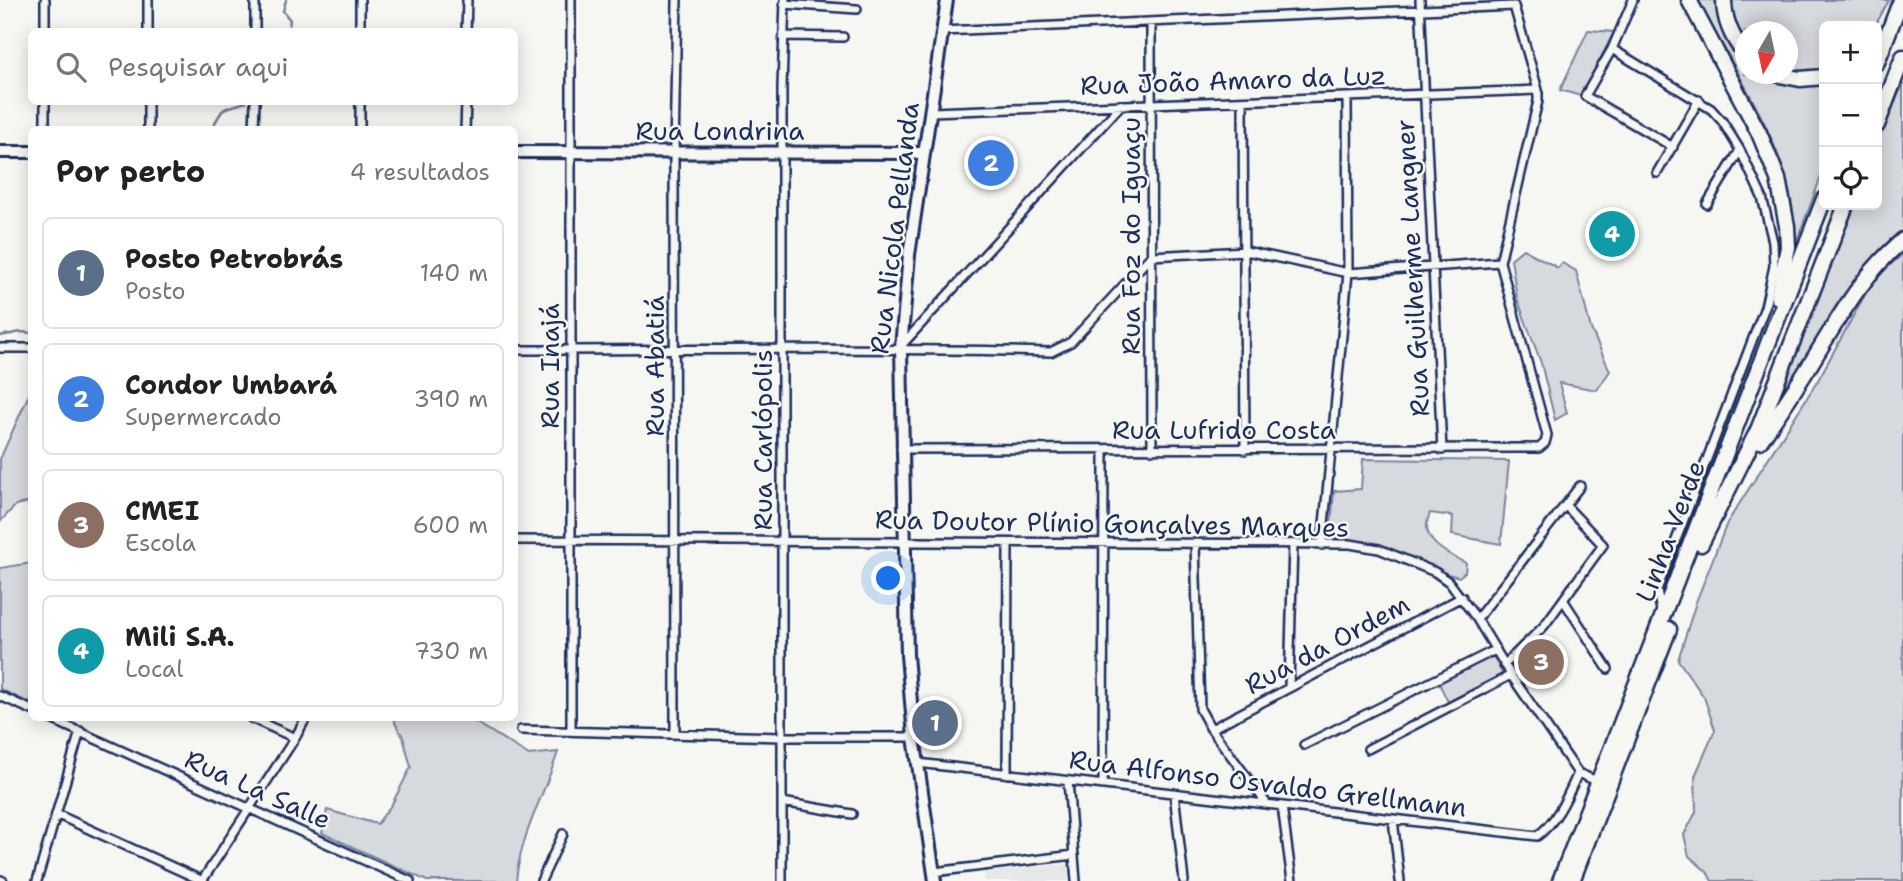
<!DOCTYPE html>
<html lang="pt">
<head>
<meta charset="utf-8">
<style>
	body { margin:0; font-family:"Shantell Sans",sans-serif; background:#f2f2f2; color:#222 }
	.controls { position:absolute; right:21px; top:21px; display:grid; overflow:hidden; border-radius:10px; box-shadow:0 4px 18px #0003 }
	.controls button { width:63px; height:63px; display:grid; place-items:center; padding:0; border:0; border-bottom:2px solid #e0e0e0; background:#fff; color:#222; font:35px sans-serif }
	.compass { position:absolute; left:1735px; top:21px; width:63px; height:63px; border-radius:50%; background:#fff; box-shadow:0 4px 18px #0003; rotate:189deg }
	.you { position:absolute; left:889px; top:579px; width:24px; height:24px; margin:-18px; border:5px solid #fff; border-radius:50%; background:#1a73e8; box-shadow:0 0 0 10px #1a73e833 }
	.badge { display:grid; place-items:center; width:46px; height:46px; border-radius:50%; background:#d93025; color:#fff; font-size:23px; font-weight:700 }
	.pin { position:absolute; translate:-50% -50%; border:4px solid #fff; box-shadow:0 2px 7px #0006 }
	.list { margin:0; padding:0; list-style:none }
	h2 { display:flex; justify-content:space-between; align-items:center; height:91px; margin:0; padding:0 28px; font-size:30px }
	h2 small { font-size:23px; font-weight:400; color:#767676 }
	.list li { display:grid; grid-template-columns:46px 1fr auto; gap:21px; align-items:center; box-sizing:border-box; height:112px; margin:0 14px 14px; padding:0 14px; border:2px solid #e0e0e0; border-radius:10px }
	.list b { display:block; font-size:26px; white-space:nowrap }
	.list p { margin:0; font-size:23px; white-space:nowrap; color:#767676 }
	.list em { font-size:23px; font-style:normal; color:#767676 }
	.icon { flex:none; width:38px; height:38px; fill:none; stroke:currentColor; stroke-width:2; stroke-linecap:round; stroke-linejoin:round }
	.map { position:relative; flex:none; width:1903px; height:881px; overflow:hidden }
	.search { position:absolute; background:#fff; box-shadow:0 4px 18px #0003; left:28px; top:28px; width:490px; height:77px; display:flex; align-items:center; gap:18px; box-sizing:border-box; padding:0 24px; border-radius:10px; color:#767676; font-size:26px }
	.panel { position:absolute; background:#fff; box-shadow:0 4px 18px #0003; left:28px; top:126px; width:490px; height:595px; border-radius:10px }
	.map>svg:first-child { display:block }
</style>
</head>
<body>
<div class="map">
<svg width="1903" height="881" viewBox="0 0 1903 881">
	<rect width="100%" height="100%" fill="#f6f6f2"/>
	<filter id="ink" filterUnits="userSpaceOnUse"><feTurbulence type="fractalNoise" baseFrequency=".0143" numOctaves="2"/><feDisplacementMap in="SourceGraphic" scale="14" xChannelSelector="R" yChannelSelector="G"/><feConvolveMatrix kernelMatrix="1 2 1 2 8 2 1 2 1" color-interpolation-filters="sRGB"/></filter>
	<g filter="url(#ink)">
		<path fill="#e6e7e7" d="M1546,643L1559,658L1537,680L1523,665Z
			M1068,864L1069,881H985L984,873Z"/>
		<path fill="#d6d9dd" stroke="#78849e" stroke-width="2" d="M1697,0H1718L1745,60V74H1765L1787,81H1824V169L1792,253C1793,235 1795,217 1791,199C1779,134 1729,60 1697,0Z
			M1728,0H1889L1875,26H1824V70L1810,75L1788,71L1787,32H1745V45L1731,22Z
			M1588,30L1614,32L1581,96L1560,90Z
			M1903,84V232C1872,256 1849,284 1829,317C1814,344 1802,372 1781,395L1852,205H1877V141Z
			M1523,249L1558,268L1562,263L1576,271L1591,329L1610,371L1597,390L1559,383L1567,413L1555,420L1541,363L1517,298L1511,259Z
			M1903,254V881H1712L1707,872L1689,856L1684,835L1696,812L1695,776L1715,730L1704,697L1678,660L1696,602L1727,523L1817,382L1873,280Z
			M31,390V502L16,505L0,522V459Z
			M1363,459L1509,461L1501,544L1452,535L1453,516L1430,513C1417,540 1447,554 1466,563L1465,572L1459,577L1436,571L1400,552L1330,536L1334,491L1361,489Z
			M31,563H32L31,704L0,689V568Z
			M1492,654L1503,675L1448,702L1438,681Z
			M395,718H469L529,755L558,752C544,795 520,836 516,881H427L322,833L327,810L377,824L392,804L411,767L403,737L395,723Z"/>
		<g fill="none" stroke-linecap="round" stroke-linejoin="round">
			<path stroke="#717e99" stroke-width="2.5" d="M286,0L283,11L290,20L288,32
				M211,130C226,103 220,111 246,102
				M0,336L21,332L32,333"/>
			<g stroke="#1b2f5e" stroke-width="12">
				<path id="street" d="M45,0V32
					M148,0V32
					M360,0V32
					M571,0V731
					M1420,0L1442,450
					M1633,0L1612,49L1585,96L1673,147
					M784,4L857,9
					M1151,22L1152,450
					M942,31L1514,6
					M255,32V0
					M466,32L467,0
					M783,36L843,37
					M1612,49L1711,109L1722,121L1740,150L1762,197L1773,242L1774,266L1765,307L1657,590L1661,611
					M1243,101L1245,450
					M45,102V130
					M148,102V130
					M360,102V130
					M931,112L1538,90
					M254,130L255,102
					M465,130L466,102
					M1657,173L1699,100
					M1707,204L1740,150
					M901,346L1121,105
					M0,348H32
					M514,350C693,350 872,347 1051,352L1071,342L1151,256L1246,251L1348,273L1500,262
					M901,449L1539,448L1545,443L1547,435L1500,262L1538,101V90L1514,6
					M514,540L1350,544L1379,549L1435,572L1449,582L1477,619L1511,675L1578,773L1599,782
					M1195,544L1200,709L1211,729L1267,804
					M1322,545L1348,273L1347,97
					M1564,601L1608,669
					M1477,619L1580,486
					M1504,665L1544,626L1603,545L1566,506
					M1289,687L1293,544
					M0,696L32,710
					M49,718L410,881
					M251,718L295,738
					M1211,729L1462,597
					M521,730L782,737H914
					M675,733L674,153L677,0
					M1304,745L1495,650
					M1368,749L1511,675
					M918,763L1537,836C1557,822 1568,795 1578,773
					M1007,774L1008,543
					M1068,781L1076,881
					M1103,785L1104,450
					M1174,793L1184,881
					M782,802L852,814
					M1282,806L1292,881
					M56,814L203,881
					M1393,819L1400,881
					M934,872L1074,855
					M1,880L3,881
					M37,881L80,731
					M202,881L295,738L306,718
					M541,881L563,834
					M782,881V87L785,0"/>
			</g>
			<g stroke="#1b2f5e" stroke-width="16">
				<path id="secondary" d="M0,152H32
					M514,152L924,153
					M935,881L914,737L907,655L901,348L909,255L947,0"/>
			</g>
			<g stroke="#1b2f5e" stroke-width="19">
				<path id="highway" d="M1689,0L1759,133L1778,179L1787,226L1788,247L1778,297
					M1724,0C1724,21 1732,38 1745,54
					M1877,62L1901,0
					M1775,74L1800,79L1824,77
					M1877,125L1903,57
					M1760,441C1777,416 1794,391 1810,365C1839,318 1860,277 1903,240
					M1701,544L1758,430L1846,205
					M1560,881L1824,199
					M1572,881L1669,629"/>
			</g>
			<use href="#street" stroke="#f6f6f2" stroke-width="7"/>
			<use href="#secondary" stroke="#f6f6f2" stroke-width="10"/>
			<use href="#highway" stroke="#f6f6f2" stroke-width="14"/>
		</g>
	</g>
	<g text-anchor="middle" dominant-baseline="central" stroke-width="5" stroke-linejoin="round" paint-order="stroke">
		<g font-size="26" fill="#1b2f5e" stroke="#f6f6f2">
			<text transform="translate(1233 80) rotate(-2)">Rua João Amaro da Luz</text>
			<text x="720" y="130">Rua Londrina</text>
			<text transform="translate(894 228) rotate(-83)">Rua Nicola Pellanda</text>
			<text transform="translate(1130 236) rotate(-90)">Rua Foz do Iguaçu</text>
			<text transform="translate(1412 268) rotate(-93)">Rua Guilherme Langner</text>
			<text transform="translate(549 366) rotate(-90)">Rua Inajá</text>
			<text transform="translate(654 366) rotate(-90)">Rua Abatiá</text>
			<text x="1224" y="429">Rua Lufrido Costa</text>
			<text transform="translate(762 440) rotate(-90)">Rua Carlópolis</text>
			<text transform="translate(1112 523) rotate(1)">Rua Doutor Plínio Gonçalves Marques</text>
			<text transform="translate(1670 531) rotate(-69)">Linha Verde</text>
			<text transform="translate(1327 644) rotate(-28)">Rua da Ordem</text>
			<text transform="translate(1268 783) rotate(7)">Rua Alfonso Osvaldo Grellmann</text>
			<text transform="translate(258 789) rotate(24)">Rua La Salle</text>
		</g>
	</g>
</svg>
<div class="controls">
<button>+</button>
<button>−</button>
<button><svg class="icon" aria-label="locate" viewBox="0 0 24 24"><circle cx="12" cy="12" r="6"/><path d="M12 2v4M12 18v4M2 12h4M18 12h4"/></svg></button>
</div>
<svg class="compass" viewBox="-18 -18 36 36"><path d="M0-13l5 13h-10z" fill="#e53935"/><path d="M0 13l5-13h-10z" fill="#767676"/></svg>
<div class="you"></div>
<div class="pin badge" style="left:935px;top:723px;background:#5c6f8a">1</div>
<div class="pin badge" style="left:991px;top:163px;background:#3f7fe0">2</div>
<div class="pin badge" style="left:1541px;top:662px;background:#8d6e63">3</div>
<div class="pin badge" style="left:1612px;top:234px;background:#0f9aa8">4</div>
<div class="search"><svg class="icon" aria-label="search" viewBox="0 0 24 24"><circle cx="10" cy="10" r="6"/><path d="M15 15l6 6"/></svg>Pesquisar aqui</div>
<section class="panel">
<h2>Por perto<small>4 resultados</small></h2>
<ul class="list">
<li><span class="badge" style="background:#5c6f8a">1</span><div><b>Posto Petrobrás</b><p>Posto</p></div><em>140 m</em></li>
<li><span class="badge" style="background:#3f7fe0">2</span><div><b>Condor Umbará</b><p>Supermercado</p></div><em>390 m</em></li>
<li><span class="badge" style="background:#8d6e63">3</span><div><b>CMEI</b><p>Escola</p></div><em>600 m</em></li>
<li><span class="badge" style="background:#0f9aa8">4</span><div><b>Mili S.A.</b><p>Local</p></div><em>730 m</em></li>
</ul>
</section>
</div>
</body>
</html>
